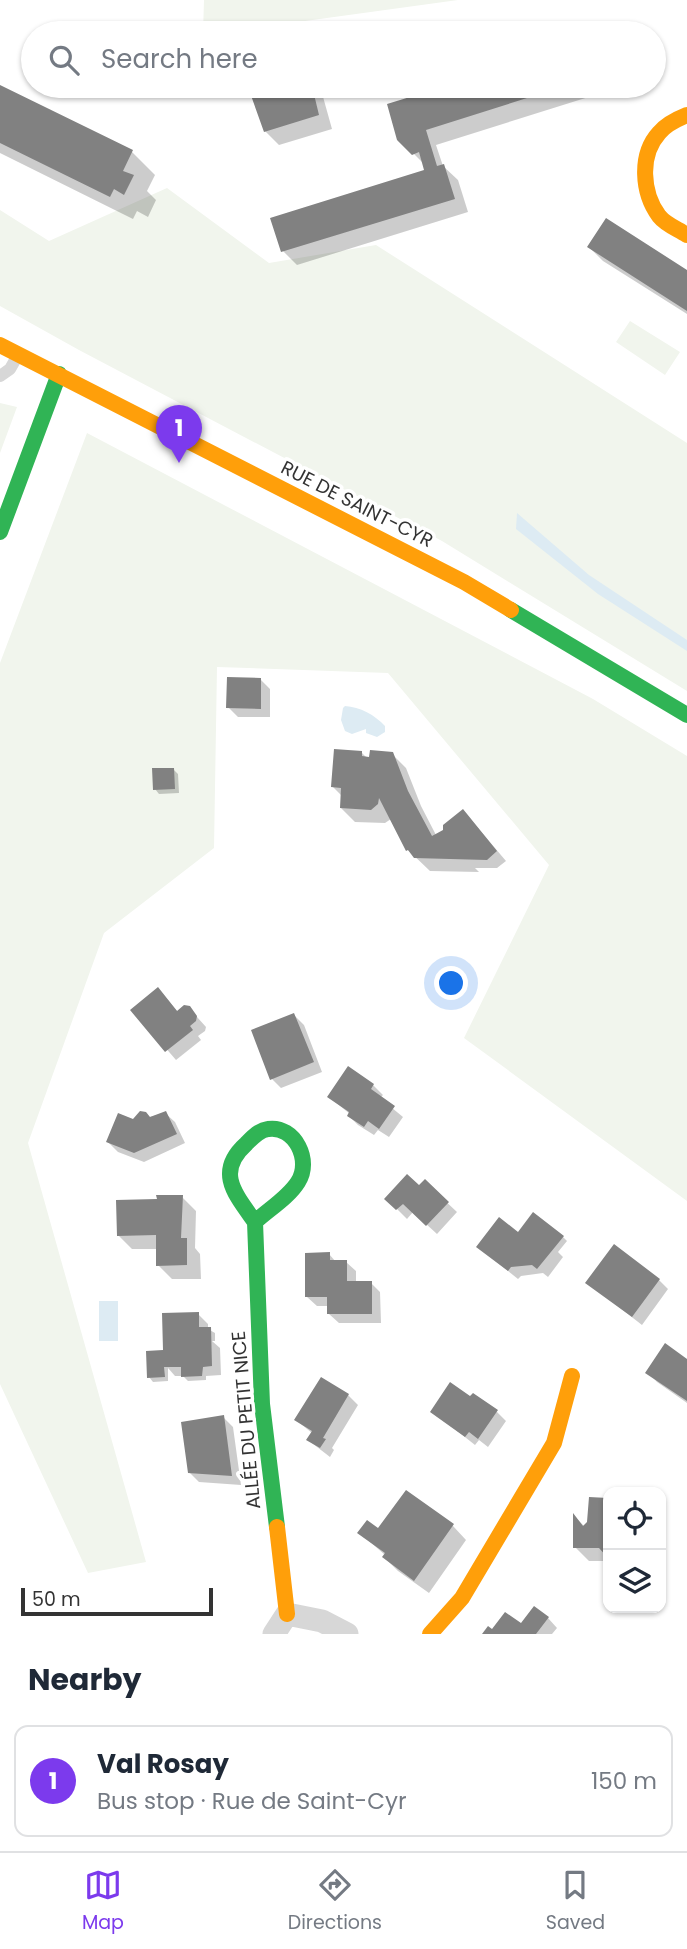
<!DOCTYPE html>
<html lang="en">
<head>
<meta charset="utf-8">
<style>
	body { margin:0; font-family:Poppins,sans-serif; background:#f2f2f3; color:#1f2937 }
	.controls { position:absolute; right:21px; bottom:21px; display:grid; overflow:hidden; border-radius:14px; box-shadow:0 2px 5px #0004 }
	.controls button { width:63px; height:63px; display:grid; place-items:center; padding:0; border:0; border-bottom:2px solid #e0e1e3; background:#fff; color:#1f2937; font:35px sans-serif }
	.scale { position:absolute; left:21px; bottom:18px; width:192px; box-sizing:border-box; padding-left:7px; border:4px solid #333; border-top:0; font-size:19px; line-height:24px; white-space:nowrap; color:#333; -webkit-text-stroke:5px #fff; paint-order:stroke }
	.you { position:absolute; left:452px; top:984px; width:24px; height:24px; margin:-18px; border:5px solid #fff; border-radius:50%; background:#1a73e8; box-shadow:0 0 0 10px #1a73e833 }
	.badge { display:grid; place-items:center; width:46px; height:46px; border-radius:50%; background:#7c3aed; color:#fff; font-size:23px; font-weight:700 }
	.pin { position:absolute; translate:-50% -58px; filter:drop-shadow(0 2px 4px #0008) }
	.pin::after { content:''; position:absolute; top:37px; width:24px; height:21px; background:inherit; clip-path:polygon(0 0,100% 0,50% 100%) }
	.list { margin:0; padding:0; list-style:none }
	h2 { display:flex; justify-content:space-between; align-items:center; height:91px; margin:0; padding:0 28px; font-size:30px }
	h2 small { font-size:23px; font-weight:400; color:#747a83 }
	.list li { display:grid; grid-template-columns:46px 1fr auto; gap:21px; align-items:center; box-sizing:border-box; height:112px; margin:0 14px 14px; padding:0 14px; border:2px solid #e0e1e3; border-radius:14px }
	.list b { display:block; font-size:26px; white-space:nowrap }
	.list p { margin:0; font-size:23px; white-space:nowrap; color:#747a83 }
	.list em { font-size:23px; font-style:normal; color:#747a83 }
	.icon { flex:none; width:38px; height:38px; fill:none; stroke:currentColor; stroke-width:2; stroke-linecap:round; stroke-linejoin:round }
	.map { position:relative; flex:none; width:687px; height:1634px; overflow:hidden }
	.search { position:absolute; background:#fff; box-shadow:0 2px 5px #0004; left:21px; right:21px; top:21px; height:77px; display:flex; align-items:center; gap:18px; box-sizing:border-box; padding:0 24px; border-radius:38px; color:#747a83; font-size:26px }
	.sheet { height:217px; background:#fff }
	nav { display:flex; justify-content:space-around; align-items:center; box-sizing:border-box; height:98px; border-top:2px solid #e0e1e3; background:#fff; font-size:19px; color:#747a83 }
	nav a { display:grid; justify-items:center; gap:4px }
	nav .on { color:#7c3aed }
	.map>svg:first-child { display:block }
</style>
</head>
<body>
<div class="map">
<svg width="687" height="1634" viewBox="0 0 687 1634">
	<rect width="100%" height="100%" fill="#fff"/>
	<path fill="#f1f5ed" d="M204,0H458L218,33H203Z
		M167,188L269,263L376,245L687,443V691L442,541L79,350L0,306V210L49,241Z
		M630,321L680,352L665,375L616,342Z
		M0,403L17,407L0,453Z
		M87,433L593,699L687,756V1201L464,1038L549,865L388,673L217,667L214,848L104,933L28,1143L146,1562L88,1573L0,1384V663Z"/>
	<path fill="#ddebf3" d="M517,513L589,575L687,640V651L598,594L516,529Z
		M345,706C360,707 375,715 385,726V732L377,737L366,733V729L352,734L345,731L341,720L343,708Z
		M99,1301H118V1341H99Z"/>
	<path fill="#0003" d="M250,86H320L332,129L279,145L265,131Z
		M452,86H592L595,95L436,145L443,166L458,180L468,212L297,265L283,251L427,171L423,163L399,139L405,100Z
		M0,87L132,152L155,175L147,191L156,200L148,217L137,211L133,219L0,153Z
		M589,247L687,272V314L603,261Z
		M261,680L270,689V717H238L228,707Z
		M362,753L367,758L392,754L406,768L421,806L436,835L472,821L506,861L497,868H475L479,872L430,871L408,850L391,819L385,823L355,822L341,808L342,796L333,787Z
		M173,769L178,774L179,793L159,794L155,789Z
		M167,999L178,1012L189,1008L206,1027L205,1031L198,1036L201,1040L176,1060L133,1010Z
		M294,1015L304,1025L322,1072L281,1088L272,1079Z
		M349,1069L373,1085L383,1095L380,1098L403,1117L389,1137L378,1130L374,1135L358,1125L349,1116L350,1114L329,1097Z
		M165,1113L175,1122L185,1143L144,1162L118,1152L108,1142L134,1121Z
		M425,1182L457,1212L437,1234L413,1212L407,1219L387,1199L419,1188Z
		M182,1197L196,1211L195,1248L200,1254L201,1279H172L158,1265V1249H132L118,1235L159,1201Z
		M518,1234L563,1237L567,1241L558,1252L563,1257L548,1277L543,1273L521,1276L518,1279L478,1247Z
		M329,1254L336,1262H346L356,1271V1283H371L380,1292L381,1323H339L329,1314V1306H317L307,1297Z
		M659,1280L668,1289L642,1325L588,1283Z
		M198,1314L208,1324V1329L215,1333V1341H212L220,1348L221,1375L206,1376V1380L188,1381L183,1376H175L168,1368V1381L153,1382L149,1377L163,1352Z
		M687,1361V1403L657,1382L648,1372Z
		M348,1395L358,1405L332,1448L334,1450L330,1457L308,1440L312,1433L296,1420Z
		M432,1411L497,1412L506,1421L488,1447L479,1440L475,1445Z
		M223,1417L233,1427L241,1485L199,1482L189,1472Z
		M590,1499L608,1500V1561H589L575,1547V1517L585,1527L589,1523Z
		M453,1526L466,1540L429,1593L398,1571L384,1557L385,1555L360,1533Z
		M548,1618L557,1628L552,1634H484L488,1628L493,1631Z"/>
	<path fill="#818181" d="M0,85L133,150L123,171L134,175L124,195L114,189L110,197L0,143Z
		M312,86L319,115L264,132L248,87Z
		M446,86H565L426,130L437,166L444,164L455,199L281,252L270,218L424,170L419,152L412,155L397,140L387,104Z
		M606,218L687,270V311L587,247Z
		M227,677L261,678V709L226,708Z
		M334,749L362,751V756L369,757L370,750L393,752L408,791L432,836L443,830V825L463,809L497,851L487,860L414,858L408,850L406,851L379,798L378,804L371,810L340,808L341,788L331,787Z
		M152,768H174L175,789L153,790Z
		M158,987L177,1011L184,1005L190,1006L197,1016L196,1021L190,1026L193,1030L165,1052L130,1010Z
		M294,1013L314,1062L270,1080L251,1030Z
		M348,1066L374,1084L371,1089L395,1106L379,1129L368,1121L364,1127L347,1116L349,1112L327,1097Z
		M140,1111L146,1112L150,1117L166,1111L177,1134L134,1153L106,1142L118,1113L133,1119Z
		M407,1174L419,1185L425,1179L449,1202L426,1226L403,1204L396,1210L384,1199Z
		M156,1195H183L181,1238H187V1265L156,1266V1235L117,1236L116,1200L157,1199Z
		M533,1212L564,1236L537,1269L532,1265L511,1267L508,1271L476,1247L499,1217L518,1232Z
		M614,1244L660,1279L632,1317L585,1283Z
		M330,1252V1260H347V1281H372V1314H327V1297H305V1253Z
		M199,1312V1327H211L212,1366L203,1367L202,1376L181,1377V1367H164L165,1377L147,1378L146,1351L163,1350L162,1313Z
		M665,1343L687,1359V1401L645,1373Z
		M321,1377L349,1394L323,1438L326,1439L320,1448L306,1440L312,1431L294,1420Z
		M450,1382L470,1396L473,1393L498,1410L478,1439L469,1432L465,1437L430,1412Z
		M224,1415L232,1476L188,1473L181,1422Z
		M406,1490L454,1524L414,1581L382,1557L385,1553L357,1533L367,1520L378,1528Z
		M589,1497L608,1498V1558L599,1548H573V1513L583,1526L587,1522Z
		M534,1606L549,1617L536,1634H482L488,1626L492,1629L505,1612L521,1623Z"/>
	<g fill="none" stroke-linecap="round" stroke-linejoin="round">
		<path stroke="#d7d7d7" stroke-width="12" d="M0,376L10,369L18,355"/>
		<path stroke="#d7d7d7" stroke-width="23" d="M274,1634L287,1614L322,1621L347,1634"/>
		<path stroke="#30b455" stroke-width="16" d="M0,532L59,374
			M511,610L687,715
			M255,1222C235,1194 215,1172 246,1144C252,1138 259,1130 268,1129C295,1125 312,1161 298,1182C288,1198 269,1209 255,1222L262,1404L277,1527"/>
		<path stroke="#ff9f0a" stroke-width="16" d="M687,115C677,119 666,124 659,133C639,155 642,193 659,216C666,225 678,229 687,235
			M0,345L464,582L511,610
			M277,1527L287,1614
			M430,1634L462,1598L554,1443L572,1376"/>
	</g>
	<g text-anchor="middle" dominant-baseline="central" stroke-width="7" stroke-linejoin="round" paint-order="stroke">
		<g font-size="19" fill="#333" stroke="#fff">
			<text transform="translate(357 504) rotate(27)">RUE DE SAINT-CYR</text>
			<text transform="translate(246 1420) rotate(-95)">ALLÉE DU PETIT NICE</text>
		</g>
	</g>
</svg>
<div class="controls">
<button><svg class="icon" aria-label="locate" viewBox="0 0 24 24"><circle cx="12" cy="12" r="6"/><path d="M12 2v4M12 18v4M2 12h4M18 12h4"/></svg></button>
<button><svg class="icon" aria-label="layers" viewBox="0 0 24 24"><path d="M12 4l9 5-9 5-9-5zM3 14l9 5 9-5"/></svg></button>
</div>
<div class="scale">50 m</div>
<div class="you"></div>
<div class="pin badge" style="left:179px;top:463px">1</div>
<div class="search"><svg class="icon" aria-label="search" viewBox="0 0 24 24"><circle cx="10" cy="10" r="6"/><path d="M15 15l6 6"/></svg>Search here</div>
</div>
<section class="sheet">
<h2>Nearby<small></small></h2>
<ul class="list">
<li><span class="badge">1</span><div><b>Val Rosay</b><p>Bus stop · Rue de Saint-Cyr</p></div><em>150 m</em></li>
</ul>
</section>
<nav>
<a class="on"><svg class="icon" aria-label="map" viewBox="0 0 24 24"><path d="M3 6l6-2 6 2 6-2v14l-6 2-6-2-6 2zM9 4v14M15 6v14"/></svg>Map</a>
<a><svg class="icon" aria-label="directions" viewBox="0 0 24 24"><path d="M12 3l9 9-9 9-9-9zM9 14v-3h6M13 9l2 2-2 2"/></svg>Directions</a>
<a><svg class="icon" aria-label="saved" viewBox="0 0 24 24"><path d="M7 4h10v16l-5-4-5 4z"/></svg>Saved</a>
</nav>
</body>
</html>
